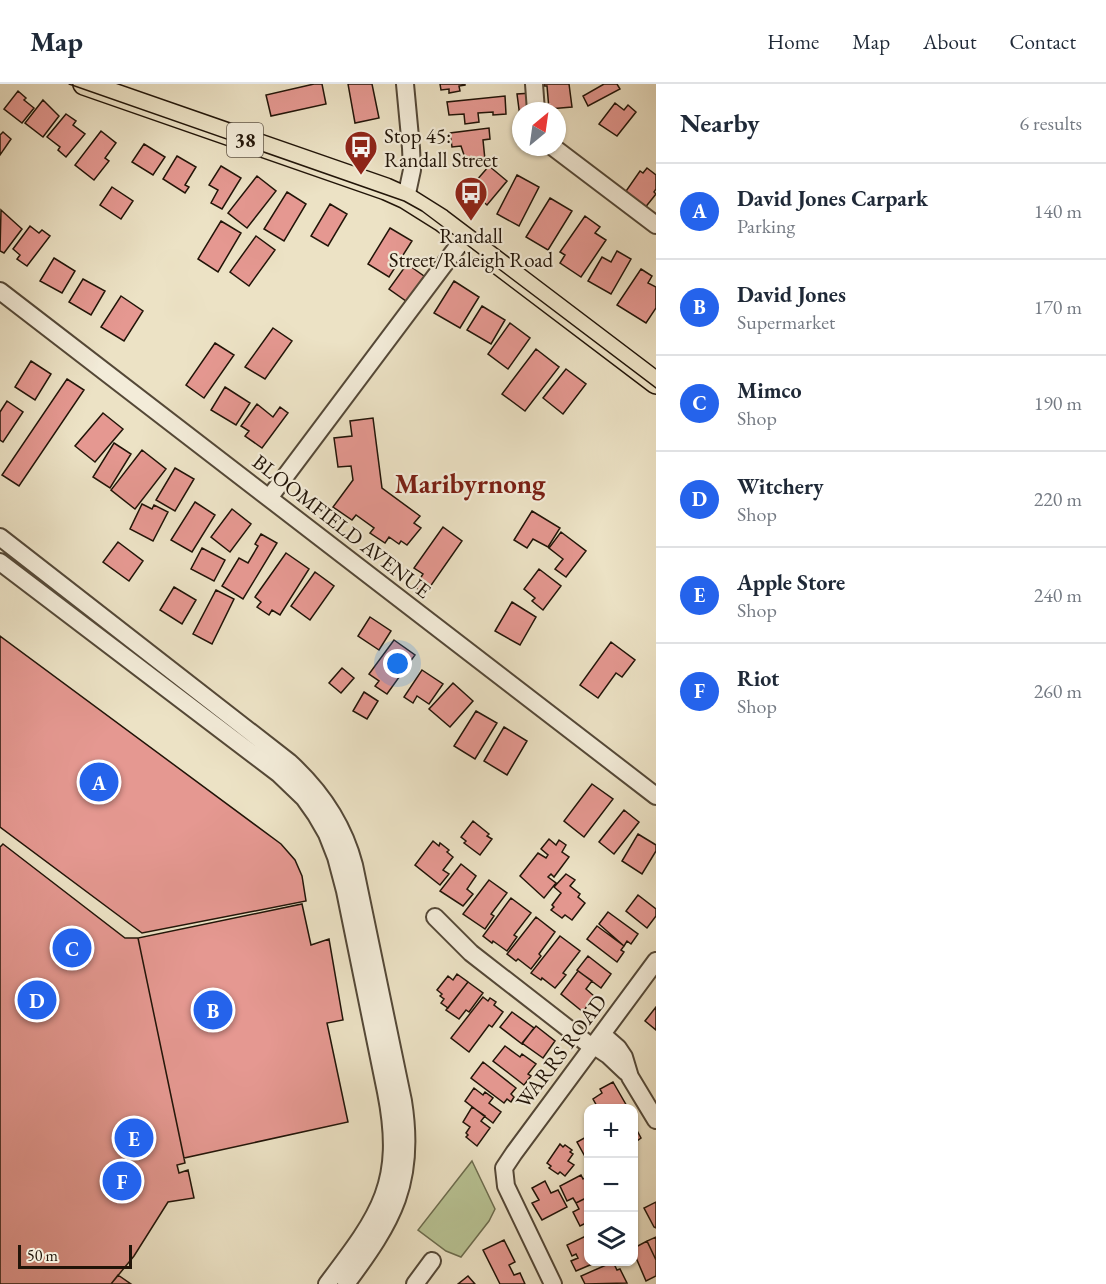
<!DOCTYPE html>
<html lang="en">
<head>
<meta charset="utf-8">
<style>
	body { margin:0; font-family:"EB Garamond",serif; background:#f6f6f7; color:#1f2937 }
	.controls { position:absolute; right:18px; bottom:18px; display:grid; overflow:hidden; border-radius:12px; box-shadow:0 2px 4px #0004 }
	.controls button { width:54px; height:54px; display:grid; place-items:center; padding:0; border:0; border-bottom:2px solid #e0e1e3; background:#fff; color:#1f2937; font:30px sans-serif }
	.compass { position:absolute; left:512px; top:18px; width:54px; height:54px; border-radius:50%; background:#fff; box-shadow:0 2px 4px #0004; rotate:29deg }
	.scale { position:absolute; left:18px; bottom:15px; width:114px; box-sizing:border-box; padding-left:6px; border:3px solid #211408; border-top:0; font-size:16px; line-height:21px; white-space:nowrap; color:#211408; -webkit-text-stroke:4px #f3ecd9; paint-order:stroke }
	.you { position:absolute; left:398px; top:580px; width:21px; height:21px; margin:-15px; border:4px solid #fff; border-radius:50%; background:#1a73e8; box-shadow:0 0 0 9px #1a73e833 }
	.badge { display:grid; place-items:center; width:39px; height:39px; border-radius:50%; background:#2563eb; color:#fff; font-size:20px; font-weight:700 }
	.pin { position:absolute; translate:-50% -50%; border:3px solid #fff; box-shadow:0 2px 6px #0006 }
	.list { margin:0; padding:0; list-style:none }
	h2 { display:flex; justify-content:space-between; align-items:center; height:78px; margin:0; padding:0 24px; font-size:26px }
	h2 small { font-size:20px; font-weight:400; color:#747a83 }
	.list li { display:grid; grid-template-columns:39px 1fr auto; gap:18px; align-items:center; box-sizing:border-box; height:96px; padding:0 24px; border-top:2px solid #e0e1e3 }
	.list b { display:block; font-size:22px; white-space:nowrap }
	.list p { margin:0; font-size:20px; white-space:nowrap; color:#747a83 }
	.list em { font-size:20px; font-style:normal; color:#747a83 }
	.icon { flex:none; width:33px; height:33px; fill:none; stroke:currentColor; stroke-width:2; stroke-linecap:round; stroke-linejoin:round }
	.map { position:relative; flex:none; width:656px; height:1200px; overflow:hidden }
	header { display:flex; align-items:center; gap:36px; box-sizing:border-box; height:84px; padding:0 30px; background:#fff; border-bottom:2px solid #e0e1e3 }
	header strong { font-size:28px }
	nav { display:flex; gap:33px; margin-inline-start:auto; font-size:21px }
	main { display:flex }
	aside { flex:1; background:#fff }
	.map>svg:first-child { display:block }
</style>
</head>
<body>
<header>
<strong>Map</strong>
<nav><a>Home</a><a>Map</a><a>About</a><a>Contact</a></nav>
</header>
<main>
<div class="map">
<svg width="656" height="1200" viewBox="0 0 656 1200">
	<rect width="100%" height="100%" fill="#ece2c5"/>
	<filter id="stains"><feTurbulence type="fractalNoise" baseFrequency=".00333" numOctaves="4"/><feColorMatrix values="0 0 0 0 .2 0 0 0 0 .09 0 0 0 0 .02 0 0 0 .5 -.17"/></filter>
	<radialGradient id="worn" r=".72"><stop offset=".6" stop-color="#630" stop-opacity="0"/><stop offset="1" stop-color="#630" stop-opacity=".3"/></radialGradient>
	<path fill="#b8c394" stroke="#6c6c4e" stroke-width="1.5" d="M472,1077L495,1125L489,1137L461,1173L446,1167L418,1146Z"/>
	<path fill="#e59891" stroke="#211408" stroke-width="1.5" d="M314,0H322L326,20L271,32L266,11Z
		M348,0H372L379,34L355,39Z
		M440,0H465V1L459,2L460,7L449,9V5L441,6Z
		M544,0H569L572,23L549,25L547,2H544Z
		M604,0H617L620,5L588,22L583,12Z
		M18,7L26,14L24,16L34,24L22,39L4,25Z
		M532,9L533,27H521L520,33L517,10Z
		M505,12L506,30L493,31V28L478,29L479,38L465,40L464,30L449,31L447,18Z
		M43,16L59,32L43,53L25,39Z
		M615,19L624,26L628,21L636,28L617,52L599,40Z
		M66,30L76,37L73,41L85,50L66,73L58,66L60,63L47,53Z
		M489,44L490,55L483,56L485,76L474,78L473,73L465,74L461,62L452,63L450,49Z
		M101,47L116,59L105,74L109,77L94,96L75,81Z
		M3,48L11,55L0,71V51Z
		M144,60L165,73L153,91L132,78Z
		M177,72L196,83L185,101L189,103L185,109L163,95Z
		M221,82L241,94L222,125L211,119L218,106L209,101Z
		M489,82L507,97L487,121L469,105Z
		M647,84L656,91V105L654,108L656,110L644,125L624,110L640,87L643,89Z
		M517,91L539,103L519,142L497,130Z
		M257,92L276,107L247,144L228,129Z
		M112,103L133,117L121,135L100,121Z
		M287,108L306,120L284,157L264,145Z
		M550,114L572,127L548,166L526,153Z
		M330,120L347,130L328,162L311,152Z
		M1,126L22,145L4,169L0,167Z
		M585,132L600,143L595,149L606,156L581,193L560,179L565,171L560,168Z
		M221,137L241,149L218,188L198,175Z
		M30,142L39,149L42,146L50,152L27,182L17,175L20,171L13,165Z
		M390,144L412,157L389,193L368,180Z
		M256,152L275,166L249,202L230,188Z
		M617,167L631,175L611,210L588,197L602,173L611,178Z
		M54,174L75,187L62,209L40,197Z
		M407,180L431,197L413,222L389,205Z
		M641,185L652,192L648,199L656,203V224L646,239L617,221Z
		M83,195L105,207L91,231L69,218Z
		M454,197L479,213L460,244L434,229Z
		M121,212L143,227L124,257L101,243Z
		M482,222L505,236L491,260L467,246Z
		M510,239L530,254L508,285L488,270Z
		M273,244L292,257L265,295L245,283Z
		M215,259L234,271L204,314L186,301Z
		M536,265L559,283L525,327L502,310Z
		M31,277L51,290L35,316L15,303Z
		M566,285L586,300L563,330L543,314Z
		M67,295L84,306L19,402L2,391Z
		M225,303L250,319L236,341L211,326Z
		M7,317L23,328L3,358L0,356V328Z
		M257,320L273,333L280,323L288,329L262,364L245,352L249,347L241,342Z
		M103,329L123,345L95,378L75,362Z
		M373,334L382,404L420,432L414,439L421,444L407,461L401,457L399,460L389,453L385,459L370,449L374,444L356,431L352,436L333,423L353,396L351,382L338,383L334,354L352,352L350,337Z
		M114,359L131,370L110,404L93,393Z
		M142,366L166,385L135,425L111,406Z
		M175,384L194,395L175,427L156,416Z
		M195,418L215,431L192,468L171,456Z
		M142,420L152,425L154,421L168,428L153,457L130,445Z
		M232,425L251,440L230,468L211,453Z
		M532,427L560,444L548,463L533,455L527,464L514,456Z
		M443,443L462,457L425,510L415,503L423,490L414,484Z
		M561,448L586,467L566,493L555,485L563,475L549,464Z
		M261,450L277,459L243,515L222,502L239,474L248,479L258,462L255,460Z
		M118,458L143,477L129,497L103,478Z
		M202,464L225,476L214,497L191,485Z
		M286,469L309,485L280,531L272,526L269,531L257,523L261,518L255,513Z
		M539,485L561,502L543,526L532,517L535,514L524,505Z
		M315,488L334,502L310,536L291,522Z
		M174,503L196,516L182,540L160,526Z
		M216,506L234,515L212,560L193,550Z
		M512,518L536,533L520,561L495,547Z
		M370,533L391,547L379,566L358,552Z
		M0,552L281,760L295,776L302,792L306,817L142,849L0,743Z
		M394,556L415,571L387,610L375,602L379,597L369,590Z
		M611,558L635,576L622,593L616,589L598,614L580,601Z
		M342,584L354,594L341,609L329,599Z
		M422,586L443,600L429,620L417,612L413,619L404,613Z
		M453,599L473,617L450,643L429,625Z
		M364,608L378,617L367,635L353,627Z
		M476,627L497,639L475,675L454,662Z
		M504,643L527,657L507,691L484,677Z
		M592,700L613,715L584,753L564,737Z
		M624,726L639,738L614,770L599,758Z
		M473,737L489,750L487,752L492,755L480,771L464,759L466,757L461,753Z
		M638,750L656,761V767L642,790L622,777Z
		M549,755L556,761L559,756L566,761L562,768L569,773L554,793L551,790L548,793L556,799L544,814L520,792L538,769L546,774L548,771L541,765Z
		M433,757L439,762L440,759L449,766L447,768L453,773L443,786L449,790L440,801L415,781Z
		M3,760L125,854H138L185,1079L177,1081L179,1089L188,1086L194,1114L168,1118L134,1172L111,1200H0V763Z
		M461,780L476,792L467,805L473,810L463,822L440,807Z
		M566,790L575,796L570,802L580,810L578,813L585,819L572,836L565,831L562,834L551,826L554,823L552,821L561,809L554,803Z
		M489,796L507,809L491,830L494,832L485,845L463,830Z
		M638,811L656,825V832L647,844L626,827Z
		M511,814L531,829L514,851L517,853L507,867L493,857L492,859L483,852Z
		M302,820L311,861L329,855L343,936L327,939L348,1038L184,1074L138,854Z
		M608,828L638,850L631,860L627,857L624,862L599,840Z
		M536,833L555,848L539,870L541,872L531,885L518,875L516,877L507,870Z
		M597,842L624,862L621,866L624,868L617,878L587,855Z
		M560,852L580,867L563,889L566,891L555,904L542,894L541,896L531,889Z
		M588,872L611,890L601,904L577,886Z
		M578,887L592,897L586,905L594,912L583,928L561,910Z
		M457,890L468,898L448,924L441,919L444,915L440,912L442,910L437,906L448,892L453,896Z
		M468,898L483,909L469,928L466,926L459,935L446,926Z
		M483,913L488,917L490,914L496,918L494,921L503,928L492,943L489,941L469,968L451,954Z
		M656,923V946L645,937Z
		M512,928L534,944L522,960L500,943Z
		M536,942L555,957L543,974L522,959Z
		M505,962L520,973L522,970L536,980L528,990L531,992L524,1001L493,977Z
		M483,978L516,1004L511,1010L514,1013L511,1018L507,1015L504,1019L471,994Z
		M613,998L628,1024H598L593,1015L602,1009L600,1005Z
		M474,1004L483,1011L485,1008L493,1014L489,1019L501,1028L493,1039L465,1017Z
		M472,1023L485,1032L481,1037L490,1044L477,1062L466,1053L468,1051L466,1049L470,1043L463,1038Z
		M634,1041L641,1054L634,1059Z
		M588,1052V1078L577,1058Z
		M560,1060L563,1063L565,1061L572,1066L570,1068L573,1070L568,1077L574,1081L565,1092L560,1088L558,1090L549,1084L551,1082L547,1079Z
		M581,1091L583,1095L586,1093L588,1099L587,1103L588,1105L585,1107L588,1113L576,1119L573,1114L567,1117L560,1102Z
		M545,1097L551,1109L558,1106L567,1123L542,1136L532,1119L539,1116L532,1104Z
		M588,1113V1138L580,1142L573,1128L579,1125L576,1119Z
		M656,1118V1144L654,1143L644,1124Z
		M588,1151V1178H597L576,1187L571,1177L578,1174L576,1170L572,1172L567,1161Z
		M656,1153V1176L647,1157Z
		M504,1156L515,1178L509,1181L514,1191L520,1189L525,1200H500L483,1166Z
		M647,1157L656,1176V1192L646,1197L634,1169V1164Z
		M613,1178L617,1186L620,1185L627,1199L585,1200L581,1192Z
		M118,1191L131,1200H111Z
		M468,1192L475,1200H458Z"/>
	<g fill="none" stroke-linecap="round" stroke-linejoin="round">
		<g stroke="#544837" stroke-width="20">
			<path id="minor" d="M405,0L411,64L412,86L406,114
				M534,0L536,27
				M553,63L656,141
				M0,207L656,712
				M269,414L464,154
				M0,453L289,678C321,707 343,739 354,781L403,1017C416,1098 393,1137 346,1200
				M0,478L279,690L304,714L316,731L327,750L336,773L345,807L386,1008C404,1099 380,1130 327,1200
				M435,833L471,869L592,963
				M602,950L618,964L624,973L630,993L656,1036
				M593,961L608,971L626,988
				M415,1200L432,1177
				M553,1200L506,1102L504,1084L514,1069L656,877"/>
		</g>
		<g stroke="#211408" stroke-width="24">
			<path id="major" d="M84,0L386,105L406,114L441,136L656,299"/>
		</g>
		<use href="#minor" stroke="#f3ecd9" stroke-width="16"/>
		<use href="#major" stroke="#ece2c5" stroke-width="21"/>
		<path stroke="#211408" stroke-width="1.5" d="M69,0L404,117L422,127L462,157L656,304"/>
	</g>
	<defs>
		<g id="bus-pin" transform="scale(1.725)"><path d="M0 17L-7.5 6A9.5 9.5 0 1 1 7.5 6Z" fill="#8f2418" stroke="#f3ecd9"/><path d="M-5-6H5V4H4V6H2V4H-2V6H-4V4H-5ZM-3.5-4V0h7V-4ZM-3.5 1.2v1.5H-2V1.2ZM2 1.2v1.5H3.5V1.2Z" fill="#fff"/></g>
	</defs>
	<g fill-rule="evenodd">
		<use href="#bus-pin" x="361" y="63"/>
		<use href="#bus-pin" x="471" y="109"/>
	</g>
	<g text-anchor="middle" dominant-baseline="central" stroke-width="4.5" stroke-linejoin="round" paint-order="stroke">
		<rect fill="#f3ecd9" stroke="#605547" stroke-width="1.5" x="227" y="39" width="36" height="34" rx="4.5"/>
		<g font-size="20" font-weight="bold" fill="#211408">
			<text x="245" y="56">38</text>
		</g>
		<g font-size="21" fill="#211408" stroke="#f3ecd9" text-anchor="start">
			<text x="384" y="51">Stop 45:<tspan x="384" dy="24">Randall Street</tspan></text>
			<text x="471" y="151" text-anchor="middle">Randall<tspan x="471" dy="24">Street/Raleigh Road</tspan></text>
		</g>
		<g font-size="21" fill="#211408" stroke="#f3ecd9">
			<text transform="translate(342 442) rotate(38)">BLOOMFIELD AVENUE</text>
			<text transform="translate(561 967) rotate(-53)">WARRS ROAD</text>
		</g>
		<g font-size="27" font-weight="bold" fill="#7a1f14" stroke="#f3ecd9">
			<text x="470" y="399">Maribyrnong</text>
		</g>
	</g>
	<rect width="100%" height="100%" filter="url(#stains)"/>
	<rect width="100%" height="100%" fill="url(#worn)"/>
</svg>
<div class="controls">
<button>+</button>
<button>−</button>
<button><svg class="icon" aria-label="layers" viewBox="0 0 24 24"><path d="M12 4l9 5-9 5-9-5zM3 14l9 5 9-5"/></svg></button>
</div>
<svg class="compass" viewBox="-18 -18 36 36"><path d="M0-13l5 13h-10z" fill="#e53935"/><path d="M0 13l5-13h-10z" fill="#747a83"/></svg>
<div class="scale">50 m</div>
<div class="you"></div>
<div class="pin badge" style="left:99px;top:698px">A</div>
<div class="pin badge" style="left:213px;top:926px">B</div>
<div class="pin badge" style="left:72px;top:864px">C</div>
<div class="pin badge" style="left:37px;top:916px">D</div>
<div class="pin badge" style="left:134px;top:1054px">E</div>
<div class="pin badge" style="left:122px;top:1097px">F</div>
</div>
<aside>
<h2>Nearby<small>6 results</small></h2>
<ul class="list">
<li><span class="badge">A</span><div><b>David Jones Carpark</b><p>Parking</p></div><em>140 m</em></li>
<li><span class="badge">B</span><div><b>David Jones</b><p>Supermarket</p></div><em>170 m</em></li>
<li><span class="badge">C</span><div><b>Mimco</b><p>Shop</p></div><em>190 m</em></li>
<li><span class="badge">D</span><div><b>Witchery</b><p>Shop</p></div><em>220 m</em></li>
<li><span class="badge">E</span><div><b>Apple Store</b><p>Shop</p></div><em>240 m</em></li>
<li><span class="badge">F</span><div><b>Riot</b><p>Shop</p></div><em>260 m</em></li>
</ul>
</aside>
</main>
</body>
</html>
